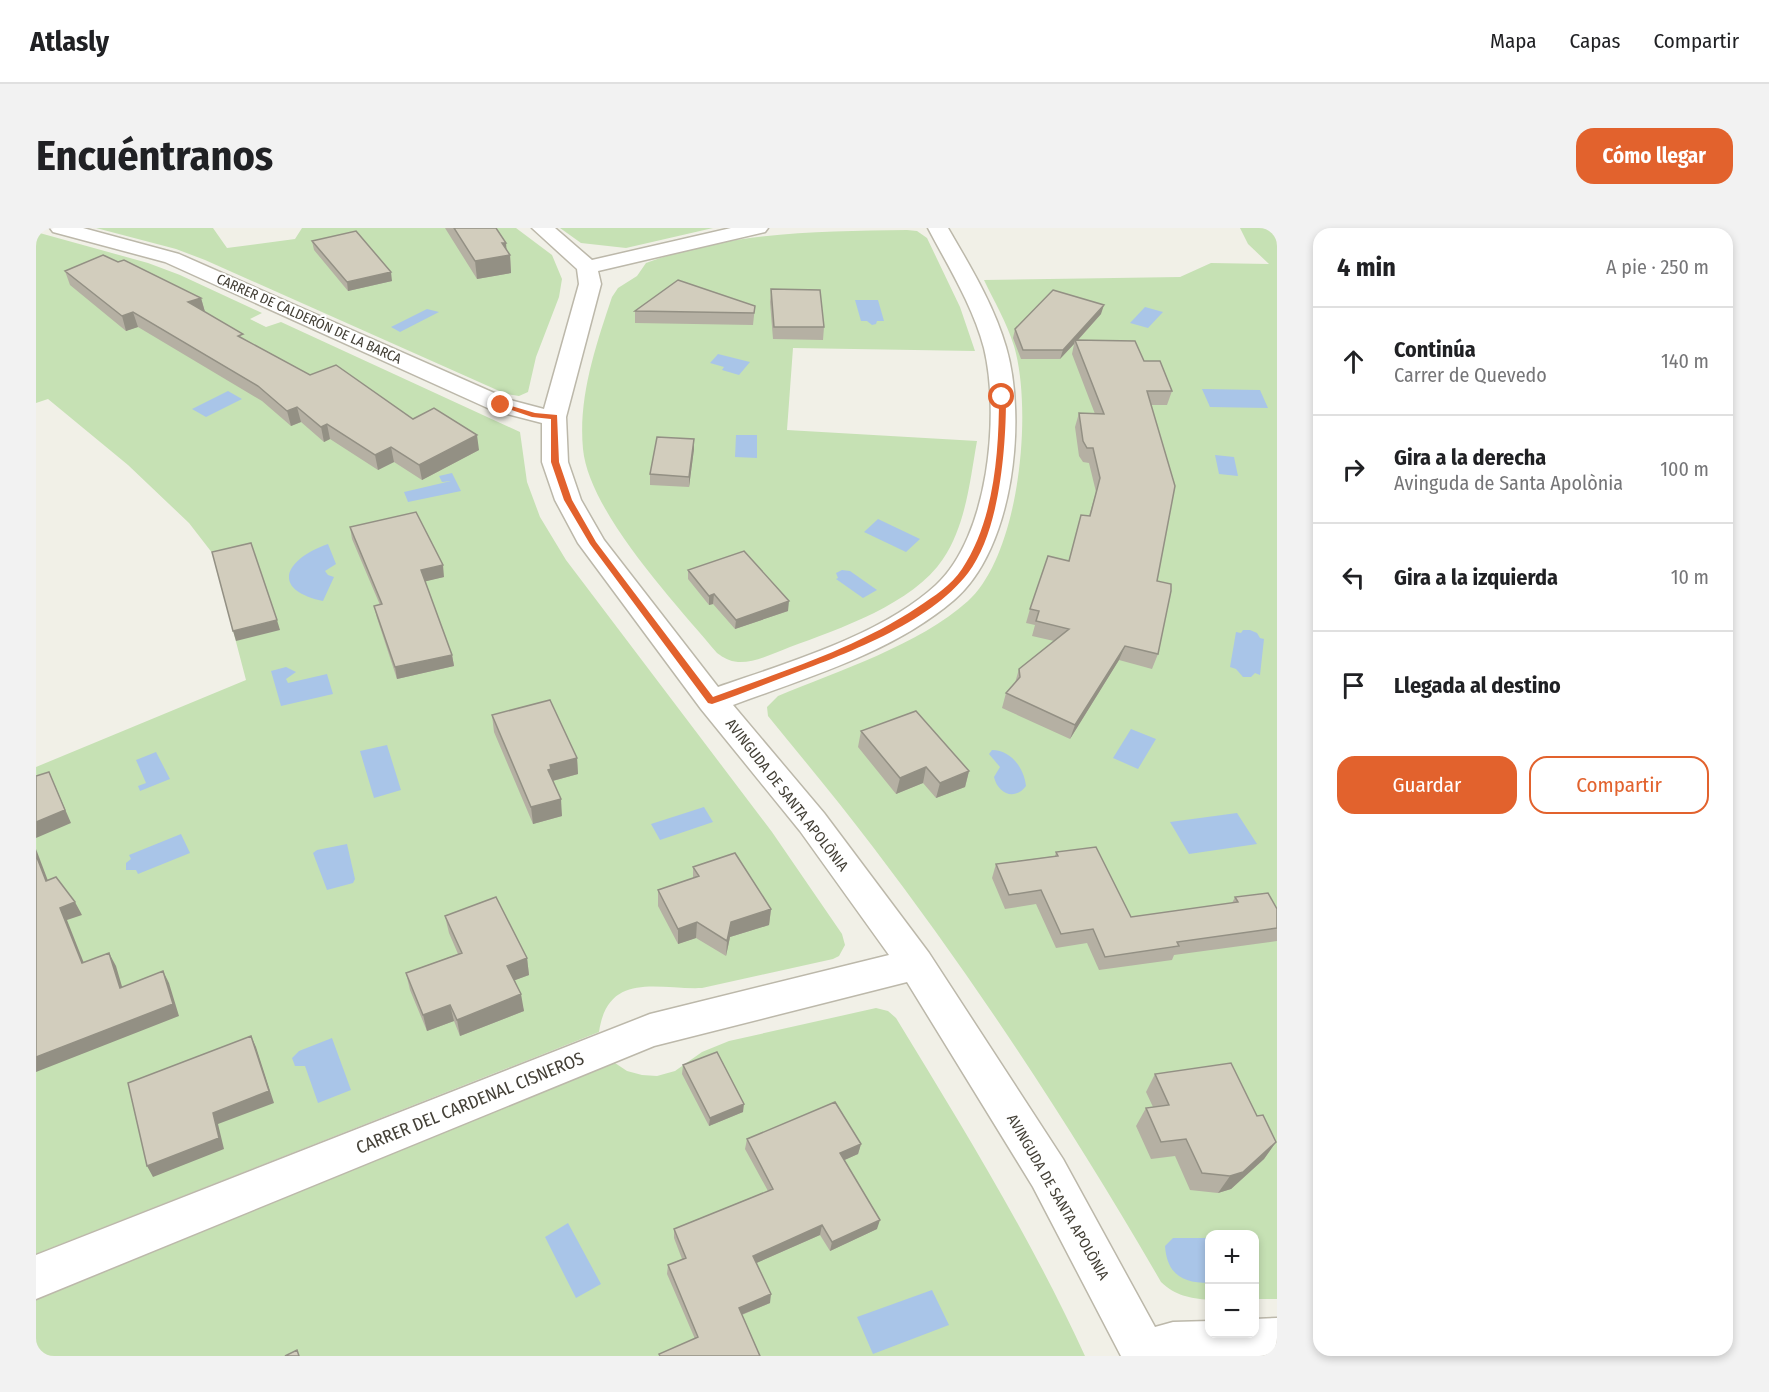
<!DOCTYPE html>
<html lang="es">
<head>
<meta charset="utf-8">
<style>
	body { margin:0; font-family:"Fira Sans Condensed",sans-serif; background:#f2f2f2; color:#202124 }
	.controls { position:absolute; right:18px; bottom:18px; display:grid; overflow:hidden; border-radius:12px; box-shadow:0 3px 9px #0003 }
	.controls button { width:54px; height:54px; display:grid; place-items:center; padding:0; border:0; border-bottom:2px solid #e0e0e0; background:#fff; color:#202124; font:30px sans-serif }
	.stop { position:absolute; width:18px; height:18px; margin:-14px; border:4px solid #e2622d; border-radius:50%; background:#fff }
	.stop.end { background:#e2622d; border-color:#fff; box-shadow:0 2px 6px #0008 }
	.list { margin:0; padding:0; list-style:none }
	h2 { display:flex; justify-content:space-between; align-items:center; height:78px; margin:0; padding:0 24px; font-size:26px }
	h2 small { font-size:20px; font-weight:400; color:#757577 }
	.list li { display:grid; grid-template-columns:39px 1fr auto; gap:18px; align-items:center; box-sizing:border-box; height:108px; padding:0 24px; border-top:2px solid #e0e0e0 }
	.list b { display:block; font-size:22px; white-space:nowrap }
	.list p { margin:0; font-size:20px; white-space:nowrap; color:#757577 }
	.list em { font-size:20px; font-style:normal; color:#757577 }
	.actions { display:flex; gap:12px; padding:18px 24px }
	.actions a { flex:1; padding:14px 0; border:2px solid #e2622d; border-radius:18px; text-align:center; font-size:21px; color:#e2622d }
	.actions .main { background:#e2622d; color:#fff }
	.icon { flex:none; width:33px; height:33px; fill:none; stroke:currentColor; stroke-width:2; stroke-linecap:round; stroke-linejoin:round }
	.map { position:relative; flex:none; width:1241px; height:1128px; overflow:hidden; border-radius:18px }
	header { display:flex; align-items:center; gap:36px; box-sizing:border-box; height:84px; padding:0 30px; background:#fff; border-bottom:2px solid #e0e0e0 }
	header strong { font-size:28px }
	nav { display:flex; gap:33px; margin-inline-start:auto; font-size:21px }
	.intro { display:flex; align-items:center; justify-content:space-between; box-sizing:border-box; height:144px; padding:0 36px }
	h1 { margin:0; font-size:42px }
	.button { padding:15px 27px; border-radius:18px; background:#e2622d; color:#fff; font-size:21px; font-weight:700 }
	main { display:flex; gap:36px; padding:0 36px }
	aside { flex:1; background:#fff; border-radius:18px; box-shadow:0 3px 9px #0003 }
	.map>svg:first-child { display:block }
</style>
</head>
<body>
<header>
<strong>Atlasly</strong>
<nav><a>Mapa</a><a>Capas</a><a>Compartir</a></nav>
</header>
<div class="intro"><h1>Encuéntranos</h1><a class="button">Cómo llegar</a></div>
<main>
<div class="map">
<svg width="1241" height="1128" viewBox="0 0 1241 1128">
	<rect width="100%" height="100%" fill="#f1f0e7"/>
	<path fill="#c6e1b4" d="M60,0H177L191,20L259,11L266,0H480L516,27L526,51L523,69L500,129L492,164L483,168L470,166L169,32L140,21Z
		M524,0H677L590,20L545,15Z
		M1204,0H1241V1071H1219L1218,1006H1174L1173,1072C1153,1070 1140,1068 1125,1054C1038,903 942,757 837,619C803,574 767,531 732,488L731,479L742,468C802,443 883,417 932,373C984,326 997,182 978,118C971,95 958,73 948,52L1144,49L1175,35L1233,36L1212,16Z
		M871,2L881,3L891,10L924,79L939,123L757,120L751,202L941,213C934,252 930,297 907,331C877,376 803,401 754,419C738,425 719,435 702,434C693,433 688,430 681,425C640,376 553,284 547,221C542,169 560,117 576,69L582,60L601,48L610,35C693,4 783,3 871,2Z
		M0,4L112,35L144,47L226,85L214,91L230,99L245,94L484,204L491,254L504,289L530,332L736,604L806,706L809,717L803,728L797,731L666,760C623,762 572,742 563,804L0,1026V539L210,452L177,326L153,295L92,237L12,171L0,175Z
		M840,780L852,783L860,790C927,900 995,1010 1049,1128H0V1071L579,835L591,843L606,847L621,848L639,843L666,824L693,813Z"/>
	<path fill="#a9c5e8" d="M819,72H842L848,93H841L840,96L836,97L831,93H825Z
		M1109,79L1127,84L1112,100L1094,95Z
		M391,81L403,84L364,104L355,99Z
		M682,126L714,134L703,147L686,142L688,139L674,135Z
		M1166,161L1224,162L1232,180L1174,179Z
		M192,163L206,171L170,189L156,181Z
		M700,207H721V230L699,229Z
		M1179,227L1198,229L1202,248L1183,246Z
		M416,245L425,263L372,274L368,264L415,253L406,254L403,248Z
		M842,291L884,311L870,324L828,304Z
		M292,316L300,336L289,343L292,347L298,349L287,373C232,361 251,330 292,316Z
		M806,342L814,343L841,362L827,370L800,351L802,350L800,345Z
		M1207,402H1214L1221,405L1224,410L1228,411L1224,447L1219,445L1215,449H1207L1200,441L1194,439L1200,404L1205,405Z
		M250,439L260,444L250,451L252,455L291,446L297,466L245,478L235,443Z
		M1095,501L1120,511L1102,541L1077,530Z
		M351,517L365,562L338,570L324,523Z
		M956,522C975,522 988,540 990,558C979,573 962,566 958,549L964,539L953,526Z
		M120,524L134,551L104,563L102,558L110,555L100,532Z
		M668,579L677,594L624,612L615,596Z
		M1201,585L1221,616L1153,626L1134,594Z
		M145,606L154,625L102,646L100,642H90V635L95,631L93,627Z
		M311,616L319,651L317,655L291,662L277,625L281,622Z
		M296,810L315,862L282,875L269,838H259L256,830L263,823Z
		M532,995L565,1056L540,1070L509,1009Z
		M1137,1010H1173V1055C1146,1055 1131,1046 1129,1018Z
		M896,1062L913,1097L837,1126L821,1089Z"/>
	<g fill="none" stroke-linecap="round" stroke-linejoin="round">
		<g stroke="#bcb8aa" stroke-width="3">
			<path id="minor" d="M14,0H47L143,26L474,172L508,181L543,56L541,41L496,0H519L556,32L695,0H732L729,4L562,43L565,56L530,189L532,234L545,272L568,312L682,459C751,435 846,407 900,357C953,308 964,186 948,120C937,78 912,38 892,0H912C934,38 958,77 970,119C991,190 978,321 918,372C856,425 772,449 697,477L788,585L893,725L1027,931L1119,1099L1137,1094L1174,1093V1106H1218V1091L1241,1090V1128H1085L997,959L871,754L618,818L0,1071V1027L614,786L853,727L764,603L665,481L542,315L519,272L506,234V195L456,182L129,34L17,4Z"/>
		</g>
		<use href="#minor" fill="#fff" fill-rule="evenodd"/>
	</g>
	<path fill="#b5b0a3" d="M409,0H460L470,15V22L474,27L475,45L441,51Z
		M276,13L356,53L312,63L278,22Z
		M82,34L165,70L169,84L208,111L274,147L377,191L443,222L386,252L358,234L342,242L294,211L288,214L265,194L255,198L226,173L102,99L90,103L34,57L29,43Z
		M735,61L788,99L787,112L737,111L734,74Z
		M719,78L717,97L599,95V83Z
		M1065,86L1042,112L1108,133L1136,163L1131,177H1115L1121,353L1122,426L1116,441L1083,432L1034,511L966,480L970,465L979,455L983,441L1018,413L996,408L999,397L990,395L994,381L1033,333L1053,288L1060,264L1053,235L1047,234L1043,228L1039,199L1043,185L1059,186L1036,126L1038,116L1024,131H985L977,110L979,101Z
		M658,211V221L653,259L614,257V246Z
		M314,299L408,349L389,353L416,427L418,438L361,451L341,390L338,378L344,377L316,311Z
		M652,342L752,383L699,401L677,376L673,377L652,351Z
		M456,487L541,530L542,546L517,553L526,588L497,596L458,504Z
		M825,503L933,543L929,559L900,570L887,555L860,566L822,519Z
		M1020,624L1095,689L1196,675L1199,669L1241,681V713L1138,727L1136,732L1063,742L1051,715L1020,720L1000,676L969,681L956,650L960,636L1019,628Z
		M657,639L735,681L733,697L694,709L690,728L660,710L642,716L622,678V662L657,650Z
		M409,688L491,730L493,747L479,752L488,783L424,808L418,793L391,803L374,762L370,745L422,726L413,705Z
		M647,837L707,884L673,898L646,846Z
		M1119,846L1221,888L1240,914L1228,931L1195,961L1182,965L1154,962L1139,928L1115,931L1100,898L1110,880L1117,879L1110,864Z
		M711,911L825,916L822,926L808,932L841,1001L794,1023L784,1007L720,1035L734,1075L706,1087L724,1128H623V1126L659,1111L631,1046L632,1037L646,1031L638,1010V1001L732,963L709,921Z"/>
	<path fill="#939084" d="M466,15H470L471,27H474L475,45L441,51L439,33Z
		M355,44L356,53L312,63L311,54Z
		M165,70L169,84L152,74Z
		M1068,77L1065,86L1040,114L1039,112L1038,116L1024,131L1027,122Z
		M97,84L102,99L90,103L86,88Z
		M261,179L265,194L255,198L251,183Z
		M291,196L294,211L288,214L285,199Z
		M441,207L443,222L386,252L383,237Z
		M658,211V221L653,259V249Z
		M355,219L358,234L342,242L339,227Z
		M407,337L408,349L387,354L385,342Z
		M678,366L677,376L673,377V368Z
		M753,373L752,383L699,401L700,392Z
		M241,392L244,402L200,413L197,403Z
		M1089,418L1083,432L1034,511L1039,497Z
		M416,427L418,438L361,451L359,439Z
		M541,530L542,546L516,553L512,542L514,537Z
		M890,539L887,555L860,566L864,550Z
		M933,543L929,559L900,570L904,555Z
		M13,544L35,595L0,610V594Z
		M525,571L526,588L497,596L495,579Z
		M0,621L17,666L10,653L0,627Z
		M39,674L46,687L31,692L53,748L46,735L24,680Z
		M735,681L733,697L694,709L690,728L691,713L695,694Z
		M661,694L660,710L642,716V701Z
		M73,725L80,738L90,772L84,760Z
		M491,730L493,747L474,754L471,738Z
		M127,743L133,755L143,788L0,844V829Z
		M485,766L488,783L424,808L421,792Z
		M414,777L418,793L391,803L387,787Z
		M215,808L220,819L238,875L182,896L188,921L117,949L111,938L177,885Z
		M708,876L707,884L673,898L674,890Z
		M1240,914L1228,931L1195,961L1182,965L1194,948Z
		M825,916L822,926L802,935L804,925Z
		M844,992L841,1001L794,1023L796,1014Z
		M786,997L784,1007L716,1037L717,1028Z
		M735,1066L734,1075L702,1088L703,1080Z"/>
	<path fill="#d2cdbd" stroke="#939084" stroke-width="1.5" d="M418,0H460L470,15H466L474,27L439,33Z
		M320,3L355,44L311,54L276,13Z
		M67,27L82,34L88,32L165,70L152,74L207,106L202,108L274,147L300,137L377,191L398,180L441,207L383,237L355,219L339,227L291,196L285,199L261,179L251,183L222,158L97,84L86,88L29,43Z
		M642,52L719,78L718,85L599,83Z
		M735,61L784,62L788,99H738Z
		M1017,62L1068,77L1027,122H987L979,101Z
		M1039,112L1099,113L1108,133H1124L1136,163H1111L1139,258L1121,353L1135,356V363L1122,426L1089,418L1039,497L970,465L984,449L983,441L1033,401L1000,393L1003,383L994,381L1012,328L1033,333L1045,287L1054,288L1064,250L1057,220H1051L1047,213L1043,185L1068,186Z
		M621,209L658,211L653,249L614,246Z
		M380,284L407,337L385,342L416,427L359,439L338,378L346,376L314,299Z
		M215,315L241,392L197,403L176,324Z
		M708,323L753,373L700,392L678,366L673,368L652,342Z
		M514,472L541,530L514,537L515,541L512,542L525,571L495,579L456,487Z
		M880,483L933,543L904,555L890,539L864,550L825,503Z
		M13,544L29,582L0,594V548Z
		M1060,619L1095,689L1202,674L1199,669L1232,665L1241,681V700L1141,714L1143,718L1069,729L1057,701L1025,706L1005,662L973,667L960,636L1022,628L1020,624Z
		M699,625L735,681L695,694L691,713L661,694L642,701L622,662L663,648L657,639Z
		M0,627L10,653L20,649L39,674L24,680L46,735L73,725L84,760L127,743L137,776L0,829Z
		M460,669L491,730L471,738L485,766L421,792L414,777L387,787L370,745L426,725L409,688Z
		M215,808L233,863L177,885L183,910L111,938L92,855Z
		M681,824L708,876L674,890L647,837Z
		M1195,835L1221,888L1227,887L1240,914L1207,944L1194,948L1166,945L1150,911L1125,914L1110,880L1133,877L1119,846Z
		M799,874L825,916L804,925L844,992L796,1014L786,997L717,1028L735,1066L703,1080L724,1128H624L623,1126L662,1109L632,1037L650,1030L638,1001L737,961L711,911Z
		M261,1122L263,1128H249Z"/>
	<path fill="#e2622d" d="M966,167L970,169C970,220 964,303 932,345C893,396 807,427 748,449C724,458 700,468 676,476L672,475L554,316L528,272L515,234V191L496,189L461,177L465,175L499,185L521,187L523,234L536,272L560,314L677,469C747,443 819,421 882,379C898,368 915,358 926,341C958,293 963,225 963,169Z"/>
	<g text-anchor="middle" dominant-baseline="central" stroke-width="4.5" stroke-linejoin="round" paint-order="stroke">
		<g font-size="14" fill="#444037" stroke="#fff">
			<text transform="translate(273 91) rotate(24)">CARRER DE CALDERÓN DE LA BARCA</text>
		</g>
		<g font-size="15" fill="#444037" stroke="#fff">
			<text transform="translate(751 567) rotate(52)">AVINGUDA DE SANTA APOLÒNIA</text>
			<text transform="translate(1022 969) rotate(60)">AVINGUDA DE SANTA APOLÒNIA</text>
		</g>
		<g font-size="18" fill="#444037" stroke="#fff">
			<text transform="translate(434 875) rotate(-22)">CARRER DEL CARDENAL CISNEROS</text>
		</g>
	</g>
</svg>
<div class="controls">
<button>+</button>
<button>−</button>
</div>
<div class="stop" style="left:966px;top:169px"></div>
<div class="stop end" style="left:465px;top:177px"></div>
</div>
<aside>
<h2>4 min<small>A pie · 250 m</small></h2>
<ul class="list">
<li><svg class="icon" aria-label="ahead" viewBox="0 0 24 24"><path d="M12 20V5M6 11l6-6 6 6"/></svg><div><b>Continúa</b><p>Carrer de Quevedo</p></div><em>140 m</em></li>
<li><svg class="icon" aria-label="right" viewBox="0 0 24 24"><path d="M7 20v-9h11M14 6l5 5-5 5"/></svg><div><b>Gira a la derecha</b><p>Avinguda de Santa Apolònia</p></div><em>100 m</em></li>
<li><svg class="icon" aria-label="left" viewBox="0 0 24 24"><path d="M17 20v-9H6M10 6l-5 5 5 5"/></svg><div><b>Gira a la izquierda</b></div><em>10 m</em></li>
<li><svg class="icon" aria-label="arrive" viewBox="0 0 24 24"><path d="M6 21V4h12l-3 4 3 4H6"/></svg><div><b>Llegada al destino</b></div></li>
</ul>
<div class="actions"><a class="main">Guardar</a><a>Compartir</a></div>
</aside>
</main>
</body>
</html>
